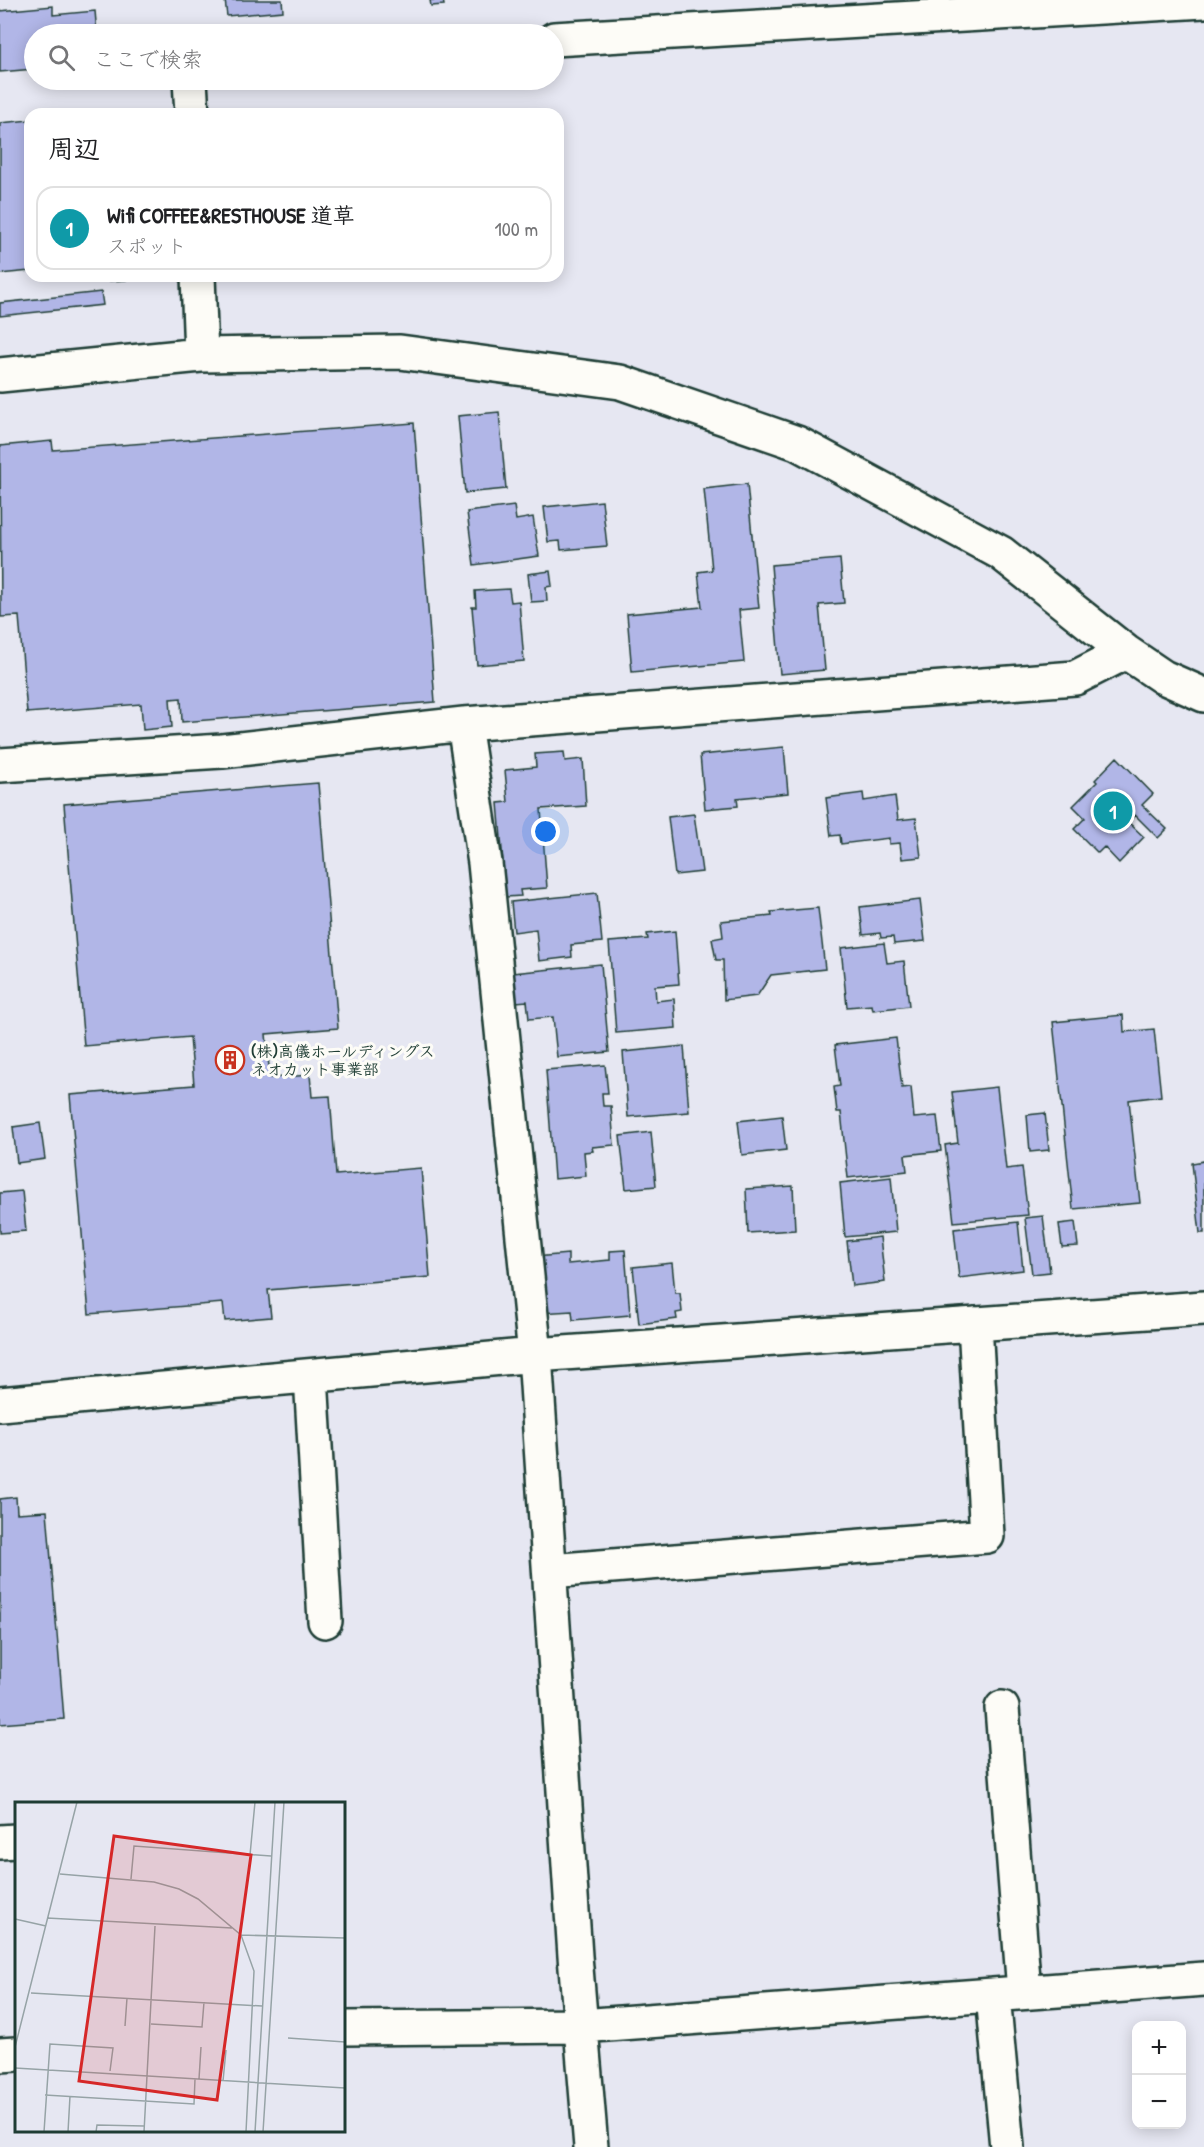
<!DOCTYPE html>
<html lang="ja">
<head>
<meta charset="utf-8">
<style>
	body { margin:0; font-family:"Patrick Hand","Klee One",sans-serif; background:#f2f2f2; color:#202124 }
	.controls { position:absolute; right:18px; bottom:18px; display:grid; overflow:hidden; border-radius:12px; box-shadow:0 3px 15px #0003 }
	.controls button { width:54px; height:54px; display:grid; place-items:center; padding:0; border:0; border-bottom:2px solid #e0e0e0; background:#fff; color:#202124; font:30px sans-serif }
	.you { position:absolute; left:546px; top:832px; width:21px; height:21px; margin:-15px; border:4px solid #fff; border-radius:50%; background:#1a73e8; box-shadow:0 0 0 9px #1a73e833 }
	.badge { display:grid; place-items:center; width:39px; height:39px; border-radius:50%; background:#c8321e; color:#fff; font-size:20px; font-weight:700 }
	.pin { position:absolute; translate:-50% -50%; border:3px solid #fff; box-shadow:0 2px 6px #0006 }
	.list { margin:0; padding:0; list-style:none }
	h2 { display:flex; justify-content:space-between; align-items:center; height:78px; margin:0; padding:0 24px; font-size:26px }
	h2 small { font-size:20px; font-weight:400; color:#757577 }
	.list li { display:grid; grid-template-columns:39px 1fr auto; gap:18px; align-items:center; box-sizing:border-box; height:84px; margin:0 12px 12px; padding:0 12px; border:2px solid #e0e0e0; border-radius:18px }
	.list b { display:block; font-size:22px; white-space:nowrap }
	.list p { margin:0; font-size:20px; white-space:nowrap; color:#757577 }
	.list em { font-size:20px; font-style:normal; color:#757577 }
	.icon { flex:none; width:33px; height:33px; fill:none; stroke:currentColor; stroke-width:2; stroke-linecap:round; stroke-linejoin:round }
	.map { position:relative; flex:none; width:1204px; height:2147px; overflow:hidden }
	.search { position:absolute; background:#fff; box-shadow:0 3px 15px #0003; left:24px; top:24px; width:540px; height:66px; display:flex; align-items:center; gap:15px; box-sizing:border-box; padding:0 21px; border-radius:33px; color:#757577; font-size:22px }
	.panel { position:absolute; background:#fff; box-shadow:0 3px 15px #0003; left:24px; top:108px; width:540px; height:174px; border-radius:18px }
	.map>svg:first-child { display:block }
</style>
</head>
<body>
<div class="map">
<svg width="1204" height="2147" viewBox="0 0 1204 2147">
	<rect width="100%" height="100%" fill="#e6e7f2"/>
	<filter id="ink" filterUnits="userSpaceOnUse"><feTurbulence type="fractalNoise" baseFrequency=".0167" numOctaves="2"/><feDisplacementMap in="SourceGraphic" scale="12" xChannelSelector="R" yChannelSelector="G"/><feConvolveMatrix kernelMatrix="1 2 1 2 8 2 1 2 1" color-interpolation-filters="sRGB"/></filter>
	<g filter="url(#ink)">
		<path fill="#b1b6e7" stroke="#1f3d34" stroke-width="1.5" d="M225,0H282L283,11L227,16Z
			M430,0H443L444,5L431,6Z
			M53,6V15L95,11L97,34H34V69L0,72V11Z
			M30,120V271L0,274V123Z
			M107,276H126V280L108,281Z
			M101,292L103,305L0,316V303Z
			M499,412L506,489L465,493L458,416Z
			M414,423L435,702L182,722L181,698L170,699L172,727L143,730L141,704L27,713L19,616L1,617L0,446L52,441L53,450Z
			M747,484L759,608L739,610L744,662L632,672L627,614L702,607L698,572L712,570L704,489Z
			M602,501L607,546L561,550L560,541L548,542L544,507Z
			M514,506L516,520L533,517L539,556L474,565L467,512Z
			M840,559L844,603L819,605L825,670L780,674L771,565Z
			M550,571L552,586L546,587L547,601L531,602L528,574Z
			M509,589L511,602L519,601L524,661L477,665L472,607H476L475,591Z
			M784,747L788,793L737,798L738,806L705,809L700,755Z
			M564,752L565,761L583,759L586,806L541,809L547,888L520,890L521,896L506,897L498,803L508,802L505,770L536,767L535,754Z
			M1117,757L1153,794L1142,805L1167,829L1158,838L1135,815L1128,822L1144,837L1119,863L1104,847L1098,853L1074,829L1085,818L1073,806L1097,782L1095,780Z
			M318,783L338,1028L266,1034L270,1078L310,1075L312,1097L330,1096L336,1175L421,1168L430,1277L268,1290L271,1317L225,1321L223,1303L89,1314L70,1095L194,1085L190,1037L84,1046L64,804Z
			M863,793L864,801L895,796L898,820L916,818L921,857L902,859L900,843L889,844V838L841,844L840,835L831,836L826,798Z
			M694,814L702,872L675,875L668,817Z
			M597,893L602,942L571,945L572,957L539,961L536,929L514,932L511,902Z
			M920,900L925,941L894,944L893,937L881,938L880,933L863,935L860,907Z
			M818,908L825,969L771,975L757,996L724,1000L723,960H716L712,939L723,937L721,921L772,916L771,912Z
			M675,931L679,984L655,986L656,1001L674,999L676,1028L616,1033L609,942L648,939L647,934Z
			M884,943L887,963L904,961L909,1006L873,1010L872,1005L847,1007L841,948Z
			M601,964L609,1052L557,1057L553,1017L529,1019L527,1001L516,1002L513,973Z
			M1123,1015L1124,1032L1154,1029L1161,1096L1129,1100L1140,1203L1073,1209L1053,1022Z
			M896,1038L902,1088L911,1087L914,1118L937,1116L941,1151L905,1155L907,1171L848,1178L841,1112H837L834,1087L840,1086L835,1045Z
			M684,1046L689,1112L628,1117L623,1052Z
			M605,1065L608,1093H602L603,1106H611L614,1145L592,1147L593,1151L584,1152L586,1176L554,1179L546,1070Z
			M997,1087L1006,1169L1022,1167L1028,1215L954,1222L945,1145L958,1143L952,1092Z
			M1045,1113L1049,1150L1030,1152L1027,1115Z
			M782,1116L786,1150L742,1155L738,1121Z
			M40,1123L45,1159L17,1163L13,1127Z
			M651,1132L656,1186L626,1189L620,1136Z
			M1204,1161V1233H1200L1192,1163Z
			M891,1177L896,1232L845,1237L840,1183Z
			M793,1186L795,1230L748,1233L746,1189Z
			M22,1191L26,1231L0,1233V1193Z
			M1043,1216L1050,1272L1032,1274L1025,1218Z
			M1018,1222L1023,1270L959,1278L954,1229Z
			M1075,1222L1078,1246L1062,1247L1059,1224Z
			M880,1237L885,1282L852,1286L847,1241Z
			M625,1250L630,1315L573,1320L572,1311L540,1313L535,1257L568,1254V1264L610,1260V1251Z
			M672,1263L675,1293H680L682,1312L676,1313L677,1319L639,1324L633,1267Z
			M16,1497L17,1513L47,1511L64,1719L0,1724V1499Z"/>
		<g fill="none" stroke-linecap="round" stroke-linejoin="round">
			<g stroke="#1f3d34" stroke-width="38">
				<path id="minor" d="M554,39L1204,1
					M190,80L192,114
					M198,276L201,355
					M0,375L201,355L400,352L620,382L797,443L1001,553L1126,652L1163,677L1204,695
					M464,724L485,863L535,1355L575,1956L591,2147
					M0,765L222,751L464,724L1075,678L1126,652
					M311,1376L325,1621
					M0,1404L535,1355L1204,1308
					M550,1571L987,1536L975,1324
					M1002,1708L1024,1992
					M0,1842L16,1841
					M993,1995L1007,2147
					M344,2028L581,2026L1204,1979
					M0,2055L16,2054"/>
			</g>
			<use href="#minor" stroke="#fdfcf7" stroke-width="33"/>
		</g>
	</g>
	<defs>
		<g id="building-ring" transform="scale(1.5)"><circle r="9.5" fill="#fdfcf7" stroke="#c8321e" stroke-width="1.5"/><path d="M-4-6H4V6H1V3H-1V6H-4ZM-2.5-4.3h1.7v1.8h-1.7ZM.8-4.3h1.7v1.8H.8ZM-2.5-1h1.7V.8h-1.7ZM.8-1h1.7V.8H.8Z" fill="#c8321e"/></g>
	</defs>
	<g fill-rule="evenodd">
		<use href="#building-ring" x="230" y="1060"/>
	</g>
	<g text-anchor="middle" dominant-baseline="central" stroke-width="6" stroke-linejoin="round" paint-order="stroke">
		<g font-size="16" font-weight="bold" fill="#1f3d34" stroke="#fdfcf7" text-anchor="start">
			<text x="251" y="1051">(株)高儀ホールディングス<tspan x="251" dy="18">ネオカット事業部</tspan></text>
		</g>
	</g>
	<g transform="translate(15 1802)">
		<rect width="330" height="330" fill="#e6e7f2"/>
		<path fill="none" stroke="#96a3a6" stroke-width="1.5" d="M235,53L240,0M45,72L139,80L164,87L183,97L226,133L330,136M116,77L119,44L256,54M32,116L217,126M0,117L31,124M226,133L239,169L231,330M16,191L247,204M136,222L187,225L189,200M110,224L112,196M273,236L330,240M0,245L62,0M0,266L330,286M184,277L186,245M208,279L211,248M30,293L179,302L180,277M29,330L35,242L98,246L95,269M53,330L55,294M81,330L82,323L129,324M129,330L140,124M240,330L260,0M248,330L269,0"/>
		<path fill="#d62828" fill-opacity="0.15" stroke="#d62828" stroke-width="3" d="M99,34L236,53L202,298L64,279Z"/>
		<rect width="330" height="330" fill="none" stroke="#1f3d34" stroke-width="3"/>
	</g>
</svg>
<div class="controls">
<button>+</button>
<button>−</button>
</div>
<div class="you"></div>
<div class="pin badge" style="left:1113px;top:811px;background:#0f9aa8">1</div>
<div class="search"><svg class="icon" aria-label="search" viewBox="0 0 24 24"><circle cx="10" cy="10" r="6"/><path d="M15 15l6 6"/></svg>ここで検索</div>
<section class="panel">
<h2>周辺<small></small></h2>
<ul class="list">
<li><span class="badge" style="background:#0f9aa8">1</span><div><b>Wifi COFFEE&amp;RESTHOUSE 道草</b><p>スポット</p></div><em>100 m</em></li>
</ul>
</section>
</div>
</body>
</html>
